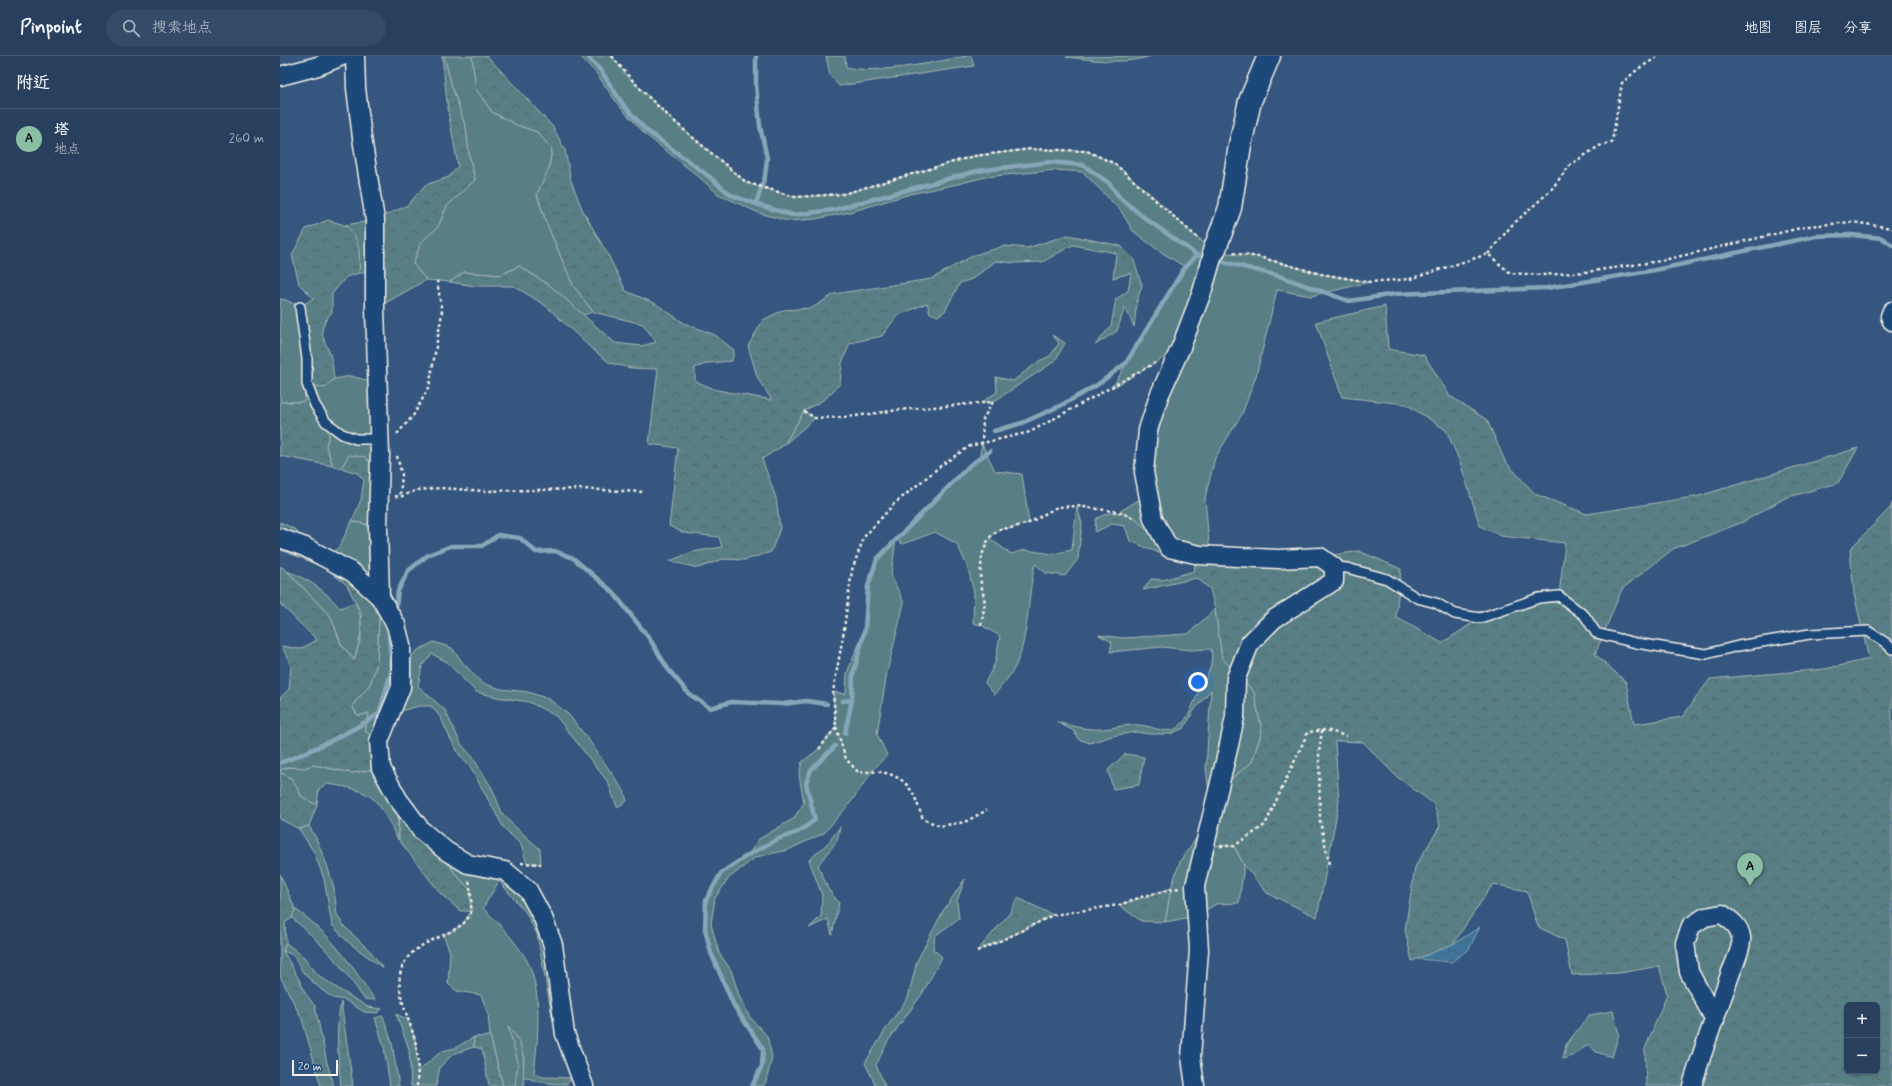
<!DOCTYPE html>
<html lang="zh">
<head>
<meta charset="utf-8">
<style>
	body { margin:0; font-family:Mynerve,"LXGW WenKai TC",sans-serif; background:#344b67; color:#f1f3f6 }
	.controls { position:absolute; right:12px; bottom:12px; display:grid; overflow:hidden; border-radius:6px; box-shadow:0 1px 3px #0004 }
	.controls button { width:36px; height:36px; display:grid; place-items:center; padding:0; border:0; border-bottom:1px solid #445973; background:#28405e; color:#f1f3f6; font:20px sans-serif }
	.scale { position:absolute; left:12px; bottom:10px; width:46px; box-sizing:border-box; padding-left:4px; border:2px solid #f4f1e8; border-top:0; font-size:11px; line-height:14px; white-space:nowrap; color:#f4f1e8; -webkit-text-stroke:3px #1f4a7a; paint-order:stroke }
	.you { position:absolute; left:918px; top:626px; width:14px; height:14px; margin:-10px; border:3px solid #fff; border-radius:50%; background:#1a73e8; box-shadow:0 0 0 6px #1a73e833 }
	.badge { display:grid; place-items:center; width:26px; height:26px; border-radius:50%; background:#8abfa5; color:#111; font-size:13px; font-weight:700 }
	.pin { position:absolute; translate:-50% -33px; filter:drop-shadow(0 1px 2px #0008) }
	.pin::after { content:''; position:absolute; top:21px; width:14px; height:12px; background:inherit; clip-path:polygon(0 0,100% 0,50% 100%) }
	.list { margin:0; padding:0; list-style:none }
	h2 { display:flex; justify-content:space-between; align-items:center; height:52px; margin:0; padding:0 16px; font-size:17px }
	h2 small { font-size:13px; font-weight:400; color:#a5afbc }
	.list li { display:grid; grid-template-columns:26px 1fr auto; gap:12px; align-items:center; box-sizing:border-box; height:60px; padding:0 16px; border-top:1px solid #445973 }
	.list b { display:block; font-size:15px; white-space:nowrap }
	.list p { margin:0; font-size:13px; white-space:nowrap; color:#a5afbc }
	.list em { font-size:13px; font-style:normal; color:#a5afbc }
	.icon { flex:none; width:22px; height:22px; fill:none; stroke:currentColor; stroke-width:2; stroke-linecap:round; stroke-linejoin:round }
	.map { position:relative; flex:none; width:1612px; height:1030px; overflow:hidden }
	header { display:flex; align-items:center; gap:24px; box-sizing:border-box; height:56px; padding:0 20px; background:#28405e; border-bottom:1px solid #445973 }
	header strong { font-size:19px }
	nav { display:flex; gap:22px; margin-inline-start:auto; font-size:14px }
	.search { width:280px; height:36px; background:#344b67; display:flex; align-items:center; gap:10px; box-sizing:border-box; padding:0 14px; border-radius:22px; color:#a5afbc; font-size:15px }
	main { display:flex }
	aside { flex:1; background:#28405e }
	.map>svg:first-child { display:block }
</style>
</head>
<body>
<header>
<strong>Pinpoint</strong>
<div class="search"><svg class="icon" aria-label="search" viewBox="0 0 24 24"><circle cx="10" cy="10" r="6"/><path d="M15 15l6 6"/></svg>搜索地点</div>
<nav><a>地图</a><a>图层</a><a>分享</a></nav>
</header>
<main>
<aside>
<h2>附近<small></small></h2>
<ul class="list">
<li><span class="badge">A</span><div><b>塔</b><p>地点</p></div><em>260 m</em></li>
</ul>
</aside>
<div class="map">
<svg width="1612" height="1030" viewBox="0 0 1612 1030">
	<defs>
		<pattern id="forest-crowns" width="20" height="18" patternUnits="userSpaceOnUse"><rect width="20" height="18" fill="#597f85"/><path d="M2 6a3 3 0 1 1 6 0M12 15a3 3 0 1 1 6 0" fill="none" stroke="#526669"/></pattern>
		<pattern id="water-waves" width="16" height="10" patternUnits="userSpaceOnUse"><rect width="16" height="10" fill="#3e769a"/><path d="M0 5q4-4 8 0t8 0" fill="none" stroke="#445f70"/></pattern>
	</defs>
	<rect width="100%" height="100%" fill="#35567e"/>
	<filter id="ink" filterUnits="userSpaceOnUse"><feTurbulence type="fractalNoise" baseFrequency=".025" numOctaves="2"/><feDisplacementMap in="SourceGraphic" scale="8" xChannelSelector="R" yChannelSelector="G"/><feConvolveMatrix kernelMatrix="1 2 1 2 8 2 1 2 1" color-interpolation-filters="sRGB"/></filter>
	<g filter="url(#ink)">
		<path fill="#597f85" stroke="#a6b8b6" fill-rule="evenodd" d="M164,0H192L196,33L212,56L237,69L257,76L272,93L269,112L257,139L266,166L293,229L313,256L303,259L272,231L239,210L221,219L184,216L170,226L146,224L133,208L141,186L158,171L167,150L195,124L189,99L186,72L172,31Z
			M300,0H332L347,20L403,73L467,127L515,141L563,138L694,100L751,93L807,95L835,108L875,142L907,173L934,195L979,201L1041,218L1090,226L1031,240L997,234L976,320L962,358L935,402L925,442L930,499L870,478L856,463L839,456L868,438L864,416L900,292L832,332L905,211L878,194L853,175L841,155L803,116L775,114L705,121L678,128L630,138L570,156L535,163L508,165L479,157L438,138L418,120L366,79L340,51L316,17Z
			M546,0H565L566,11C597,19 654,6 687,0H691L694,10L559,30L550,19Z
			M95,164V216L79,217C80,197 80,184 65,169Z
			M0,243L6,244L20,251L45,332L54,323L71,320L97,327L100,417L69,399L61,412L53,410L46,390L49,379L27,329L24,346H0Z
			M772,279L785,287L775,305L713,346L701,347L717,336L716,321L733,325L759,305L770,300L779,287Z
			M524,355L535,362L504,389Z
			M702,388L715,415L742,418L749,467L731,472L720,473L709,482L731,498L745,494L773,498L792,494L797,450L802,468L798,503L785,520L766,517L755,508C747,541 750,577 736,609C732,619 721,629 715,639L705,627L715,607L720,580L701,569L693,567L694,537L688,512L677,488L655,476L623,488L616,483L611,519L624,547L607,616L597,678L607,699L593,714L571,746L544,777L508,794L476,801L449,822L435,842L431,868L439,897L451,914L460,942L469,960L487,980L492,1001L486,1026L483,1030H472L482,1011L483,993L454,950L431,897L425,873L426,844L441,817L468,799L479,783L513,763L524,747L519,719L522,706L539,693L556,671L553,636L566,638L567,617L585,573L588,530L597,503L671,428L699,403Z
			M72,465L98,471L100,541L121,610L138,594L154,586L172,592L183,607L202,627L221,633L248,636L269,643L288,658L308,683L344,735L347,745L337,751L328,726L276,660L249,646L217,641L196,636L167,606L152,598L142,610L138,630L165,654L181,688L192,700L212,732L222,757L232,768L260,793L261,808L247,807L241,789L224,772L190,711L180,700L170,682L161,662L151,650H139L110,658L99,685L85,675L89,657L78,660L72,650L90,628L97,607L100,541L47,502L59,491Z
			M7,515C30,524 43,533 60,552L75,546C86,566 80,584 74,604L61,588L51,561Z
			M935,553L942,602L974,636L982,675L972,706L939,733L925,789L954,790L964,809L959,847L936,848L917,860L885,866L891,832L900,805L932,760L926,712L931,634L915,653L904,672L890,678H869L856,676L832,680L810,687L798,683L794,675L777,666C792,670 807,674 822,673C835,672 846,668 859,669C870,669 885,679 897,672C910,663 913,646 920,633C927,620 934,608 931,593L911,594L882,591L830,596L832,586L819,579L843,582L908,578Z
			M34,709L72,717L101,712L118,743V784C112,772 102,749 91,741C78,732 61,730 46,728L39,733L37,749L22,741L12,723L0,716V714C11,709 22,712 34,709Z
			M29,770L36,782L47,809L54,832L57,859L64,870L91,896L103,912L68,886L52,869L44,823L34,796L19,773Z
			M560,771L557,785L538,809L548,833L559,847L552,879L548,863L529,872L541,860L542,839L529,804L548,787Z
			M166,795L225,815L263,862L292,1022L287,1028C272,1028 258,1027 243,1020L244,1002L229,971L238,1006L236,1029L223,1030L210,980L208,957L201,939L177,935L168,928L170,896L163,879L182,869L191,855L190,834L173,815ZM219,825L246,857L257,878L272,960L291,1022L263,1021L254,1018C258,982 264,929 243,898C232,881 217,866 203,852Z
			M685,823L677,845L679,862L655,880L653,893L662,901L642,938L608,985L596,1009L605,1030H596L585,1007L609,968L628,942L637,905L663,855Z
			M15,853C51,878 71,908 95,944L84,943C64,912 41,886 12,862Z
			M6,887L24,901L38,919L60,934L88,951L102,953L97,957L84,956L65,944L53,942L43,935L24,918L13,899L3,895Z
			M1333,955L1339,978L1332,1001L1316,996L1309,988L1293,1000L1283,1003L1286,989L1309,959Z
			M116,958L127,963L135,982L138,1015L162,995L175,992L194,981V991L173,998L160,1011L156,1030H131L129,993Z
			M103,960L112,987L119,1030H110L104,991L95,962Z"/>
		<path fill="url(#forest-crowns)" stroke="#a6b8b6" fill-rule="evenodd" d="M162,0H164L172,31L186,72L189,99L195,124L167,150L158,171L141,186L133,208L146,224L95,253V164L128,149L145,129L169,121L178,110L168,55Z
			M192,0H207L273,71L285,94L291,125L303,155L328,199L346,235L376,248L404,267L435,279L454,294L452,305L428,307L415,312V325L437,334L492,344L478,323L468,290L483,264L503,254L532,252L554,238L651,223L694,199L725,190L747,192L788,179L841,190L853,202L862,229L857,245L854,271L845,251L837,275L815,289L831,270L836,243L848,235L851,217L833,222L836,197L793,189L762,206L733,207L716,205L692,223L680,227L665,255L658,260L650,257L647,247L617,260L602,280L570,287L562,307L560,328L545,343L524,355L504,389L482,403L496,442L500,472L491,496L465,504L443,503L418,512L390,505L412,496L442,491L439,481L404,477L389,470L398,392L369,388L378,313L351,312L330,307L312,293L266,250L234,230H195L170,226L184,216L221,219L239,210L272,231L335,287L362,290L376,286L363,268L313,256L293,229L266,166L257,138L269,112L272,93L257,76L237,69L212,56L196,33Z
			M871,0C844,9 814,4 786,1Z
			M48,164C53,166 61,167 66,170C81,181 80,201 79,217L66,221L52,238V256C35,276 44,280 51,301C53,308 53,316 54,323L45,332L28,328L46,366L49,379L46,390L53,410L0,400V346H24L27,328L20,251L33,242L19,228L12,199L26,173Z
			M1105,250L1108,293L1144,299L1170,340L1207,364L1225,405L1255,438L1307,458L1419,440L1578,392L1558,427L1505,442L1463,466L1393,493L1342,533L1315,598L1346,626L1354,668L1402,661L1430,623L1545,613L1589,603L1574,538L1570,493L1611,451L1612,447V1030H1366L1365,993L1387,938L1379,910L1340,917L1292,919L1285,884L1258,871L1247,835L1213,828L1173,888L1132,905L1125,874L1135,811L1160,770L1154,748L1116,720L1083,686L1055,685L1059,746L1037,861L987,837L964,809L954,790L924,789L939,733L972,706L982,675L974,636L942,602L935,553L930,533L917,522L863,534L871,523L883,524L914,515L915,508L889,501L850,485L845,470L832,468L815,476L816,463C838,449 855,459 870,478H882L889,492L1040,501L1079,495L1121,513L1116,561L1162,587L1200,562L1279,540L1285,487L1221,480L1200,470L1180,406L1166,374L1126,348L1062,341L1036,266ZM1567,949H1597V1015H1567Z
			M69,399L85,401L100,417L98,471L72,465L81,444L84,424L77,417L61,412Z
			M0,466L16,474L25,491L100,541L97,607L90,628L72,650L78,660L89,657L85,675L99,685L101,712L72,717L34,709L24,712L8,711L0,714V642L9,633L11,610L2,590L20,593L37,584L0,548V510L7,515L51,561L61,588L74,604L81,582V557L67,529L48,514L22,502L0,494Z
			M845,698L864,701L859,729L833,733L828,714Z
			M0,716L12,723L22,741L37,749L29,770L19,773L0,763Z
			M118,743L166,795L173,815L190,834L191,855H180L161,838L119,784Z
			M0,818L15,853L12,862L5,867L6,887L3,895L21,927L25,937L35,950L47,1007L54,1030H41L22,963L0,920Z
			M891,832L885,866L861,865L839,849Z
			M738,842L773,859L731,880L697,895L729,858Z
			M61,946L73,1030H61C58,1002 55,974 61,946Z
			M228,970C248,994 242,1002 244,1030H235L238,1006Z
			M210,980L223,1030H209L202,993L194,991V981Z"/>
		<path fill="url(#water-waves)" stroke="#87a7b9" d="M1200,871L1189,893L1171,906L1138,903L1173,888Z"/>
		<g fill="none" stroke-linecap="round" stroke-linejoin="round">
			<path stroke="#87a7b9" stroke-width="4.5" d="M307,0L321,15L344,50L366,74L427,119L451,139L476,148L512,159L553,154L697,115L770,106L803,109L829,127L840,142L866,163L917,199L929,202
				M476,148L485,120L487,102L480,70L476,29V0
				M936,204L999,220L1069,245L1115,238L1267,232L1375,214L1536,180L1572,179L1602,182L1612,189
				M714,375L742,367L780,350L817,329L846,307L905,211L917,199
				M116,551L118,535L128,515L148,499L171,490H202L218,479L240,482L256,496L275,495L293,502L333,536L369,582L388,613L409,638L430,652L451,646L503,648L526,645L547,648
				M563,645L572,644
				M565,677L572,644L573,619L585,573L588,530L597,503L690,409L710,395
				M0,707C35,694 67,678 99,658L112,613L109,581
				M472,1030L482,1010L483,993L454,950L431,897L425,873L426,844L441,817L468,799L498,783L518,776L535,764L526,727L531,714L555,690L552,694"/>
			<g stroke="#f4f1e8" stroke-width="12">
				<path id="lane" d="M20,251L27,303V328L35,349L46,366L62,378L76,383H100
					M1054,511L1067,512L1107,523L1137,542L1156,547L1175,558L1200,562L1259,542L1279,540L1305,560L1316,577L1356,587L1426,598L1458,590L1530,578L1588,575L1606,587L1612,593"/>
			</g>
			<g stroke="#f4f1e8" stroke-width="21">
				<path id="street" d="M75,0L76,32L82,82L95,164V253L100,399L98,471L100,541
					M0,20L38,10L62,0
					M1612,255L1610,260L1612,265
					M0,482L25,491L72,516L100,541L116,569L121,589V631L99,685L101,712L118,743L141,774L166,795L188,808L225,815L248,834L263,862L273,889L285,978L304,1030
					M915,1030L911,1001L919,894L915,830L949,689L955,661L956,622L970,587L994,563L1054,525V511L1040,501L998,503L958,501L920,499L889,492L873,463L864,416L868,374L879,340L901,291L922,236L934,195
					M1412,1030C1423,992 1438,954 1451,916C1454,909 1463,888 1461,881C1459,869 1451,865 1442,858L1425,861L1411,870L1405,887L1409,916L1435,964"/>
			</g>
			<g stroke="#f4f1e8" stroke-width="25">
				<path id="secondary" d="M934,195L950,152L960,89L970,45L989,0"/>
			</g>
			<path stroke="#f4f1e8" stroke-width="2.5" stroke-dasharray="3 3" stroke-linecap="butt" d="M332,0C370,49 420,87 467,127L472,128L515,141L563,138L694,100L751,93L807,95L835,108L920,184
				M953,197L979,201L1041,218L1090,226L1130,223L1208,198L1230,217L1262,219L1306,216L1380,205L1529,170L1572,166L1612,172
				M1208,198L1232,169L1270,135L1290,109L1319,90L1332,86L1342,27L1358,13L1379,0
				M524,355L535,362L568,361L618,354L713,346L703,363L702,388
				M117,378L133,360L149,331L162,257L157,224
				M117,400L122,419L120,441
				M115,440L120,441L137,434L161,432L205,435L301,433L363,436
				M701,569L705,547L700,522L702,499L709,482L720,473L731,472L749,467L777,451L797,450L839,456L856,463
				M556,671L566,703L579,717C599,713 621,717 632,736C637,744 639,754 643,763L660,770L685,766L707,754
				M1042,674L1039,697L1040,765L1050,811
				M539,693L556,671L553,636L563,580L572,514L584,481L614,448L663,408L690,390L750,376L875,307
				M940,790H954L985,769L1028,676L1046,674L1066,680
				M241,807L261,808
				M697,895L731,880L773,859L839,849L864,840L899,832
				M137,1030C138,1014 139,997 134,981C129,961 117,941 120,919C127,878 187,883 191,854C192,845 190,833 189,823"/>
			<use href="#lane" stroke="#1f4a7a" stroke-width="9"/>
			<use href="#street" stroke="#1f4a7a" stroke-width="18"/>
			<use href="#secondary" stroke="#1f4a7a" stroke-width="22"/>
		</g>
	</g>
</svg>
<div class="controls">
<button>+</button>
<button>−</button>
</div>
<div class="scale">20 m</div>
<div class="you"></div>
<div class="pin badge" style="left:1470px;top:830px">A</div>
</div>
</main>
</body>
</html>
